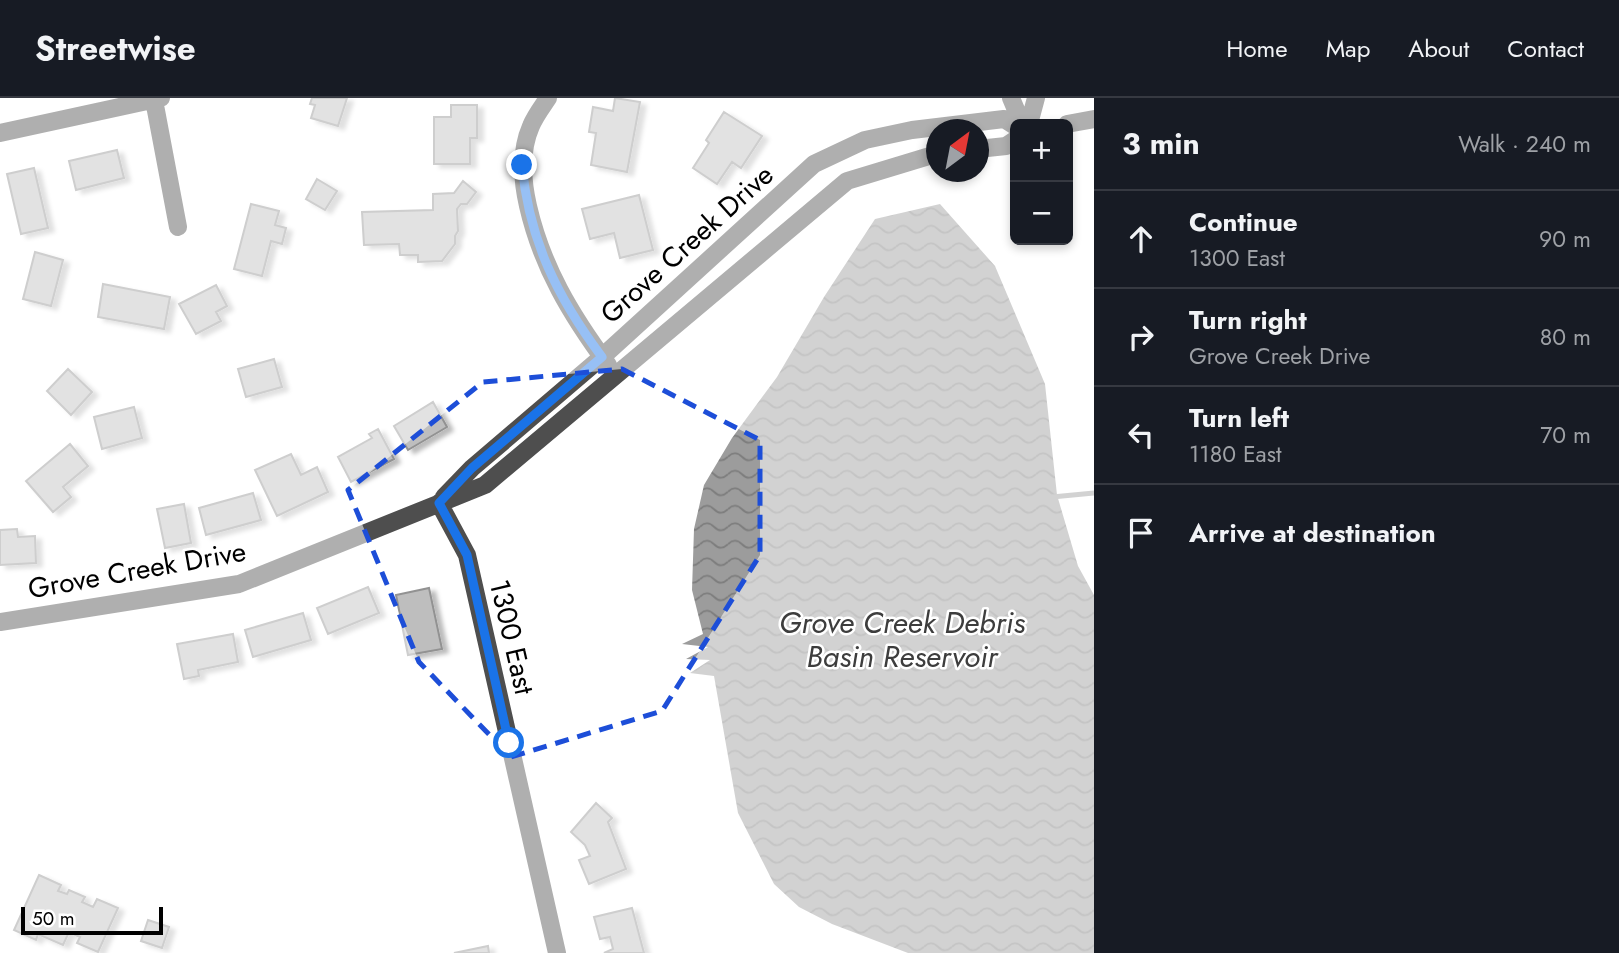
<!DOCTYPE html>
<html lang="en">
<head>
<meta charset="utf-8">
<style>
	body { margin:0; font-family:Jost,sans-serif; background:#20242c; color:#f1f3f6 }
	.controls { position:absolute; right:21px; top:21px; display:grid; overflow:hidden; border-radius:10px; box-shadow:0 4px 10px #0003 }
	.controls button { width:63px; height:63px; display:grid; place-items:center; padding:0; border:0; border-bottom:2px solid #363941; background:#171b24; color:#f1f3f6; font:35px sans-serif }
	.compass { position:absolute; left:926px; top:21px; width:63px; height:63px; border-radius:50%; background:#171b24; box-shadow:0 4px 10px #0003; rotate:32deg }
	.scale { position:absolute; left:21px; bottom:18px; width:142px; box-sizing:border-box; padding-left:7px; border:4px solid #000; border-top:0; font-size:19px; line-height:24px; white-space:nowrap; color:#000; -webkit-text-stroke:5px #fff; paint-order:stroke }
	.stop { position:absolute; width:21px; height:21px; margin:-16px; border:5px solid #1a73e8; border-radius:50%; background:#fff }
	.stop.end { background:#1a73e8; border-color:#fff; box-shadow:0 2px 7px #0008 }
	.list { margin:0; padding:0; list-style:none }
	h2 { display:flex; justify-content:space-between; align-items:center; height:91px; margin:0; padding:0 28px; font-size:30px }
	h2 small { font-size:23px; font-weight:400; color:#9ea1a6 }
	.list li { display:grid; grid-template-columns:46px 1fr auto; gap:21px; align-items:center; box-sizing:border-box; height:98px; padding:0 28px; border-top:2px solid #363941 }
	.list b { display:block; font-size:26px; white-space:nowrap }
	.list p { margin:0; font-size:23px; white-space:nowrap; color:#9ea1a6 }
	.list em { font-size:23px; font-style:normal; color:#9ea1a6 }
	.icon { flex:none; width:38px; height:38px; fill:none; stroke:currentColor; stroke-width:2; stroke-linecap:round; stroke-linejoin:round }
	.map { position:relative; flex:none; width:1094px; height:855px; overflow:hidden }
	header { display:flex; align-items:center; gap:42px; box-sizing:border-box; height:98px; padding:0 35px; background:#171b24; border-bottom:2px solid #363941 }
	header strong { font-size:33px }
	nav { display:flex; gap:38px; margin-inline-start:auto; font-size:24px }
	main { display:flex }
	aside { flex:1; background:#171b24 }
	.map>svg:first-child { display:block }
</style>
</head>
<body>
<header>
<strong>Streetwise</strong>
<nav><a>Home</a><a>Map</a><a>About</a><a>Contact</a></nav>
</header>
<main>
<div class="map">
<svg width="1094" height="855" viewBox="0 0 1094 855">
	<defs>
		<pattern id="water-waves" width="16" height="10" patternUnits="userSpaceOnUse" patternTransform="scale(1.75)"><rect width="16" height="10" fill="#9c9c9c"/><path d="M0 5q4-4 8 0t8 0" fill="none" stroke="#7d7d7d"/></pattern>
		<filter id="shadow"><feDropShadow dx="6" dy="3.5" stdDeviation="2" flood-color="#0004"/></filter>
	</defs>
	<rect width="100%" height="100%" fill="#fff"/>
	<path fill="url(#water-waves)" d="M940,106L995,168L1045,286L1057,397L1078,468L1094,497V855H908L832,826L799,809L774,786L738,715L714,578L690,575L710,562L686,561L708,549L682,546L703,536L692,492L694,431L704,387L732,340L777,279L824,199L875,121Z"/>
	<g fill="none" stroke-linecap="round" stroke-linejoin="round">
		<path stroke="#9c9c9c" stroke-width="5" d="M1052,399L1094,395"/>
	</g>
	<path fill="#bebebe" stroke="#929292" stroke-width="2" filter="url(#shadow)" d="M312,0H347L338,28L311,20L315,7L310,6Z
		M615,0L640,4L627,74L591,67L596,35L589,34L593,9L613,13Z
		M451,7H477V40H470V66H434V19H451Z
		M724,14L762,38L741,70L732,64L717,86L693,70L709,45L706,42Z
		M117,52L124,80L76,92L69,63Z
		M34,70L48,130L21,136L7,76Z
		M317,81L337,93L325,112L306,101Z
		M463,83L476,94L467,106H461L457,111L458,133L455,138V146L442,163L418,164V157H400L399,146L364,147L362,114L433,112V96L454,95Z
		M639,97L653,152L620,160L614,135L590,141L582,111Z
		M251,106L279,113L275,127L286,130L282,146L271,143L262,178L234,171Z
		M35,154L63,162L51,208L23,201Z
		M103,186L170,199L164,231L98,219Z
		M216,187L227,208L216,214L221,223L196,236L179,206Z
		M274,261L282,289L246,299L238,271Z
		M68,271L92,294L71,317L47,293Z
		M433,304L447,329L408,352L394,328Z
		M134,309L142,340L102,351L94,319Z
		M378,331L394,361L351,384L338,359L372,340L369,336Z
		M70,346L88,368L63,389L71,399L53,414L26,383Z
		M291,356L301,377L317,369L328,394L277,418L255,372Z
		M253,395L261,422L206,437L199,410Z
		M184,406L191,445L165,450L157,411Z
		M17,431L18,439L35,438L36,465L0,467V432Z
		M368,489L379,515L328,536L317,510Z
		M429,490L442,551L408,557L396,497Z
		M303,515L311,542L253,559L245,532Z
		M233,536L238,564L198,572L199,578L184,581L177,546Z
		M596,705L612,720L608,724L626,771L589,786L579,762L590,758L585,747L571,734Z
		M39,777L61,787L58,793L67,796L69,792L85,799L82,804L93,809L97,801L118,810L98,854L77,845L80,839L69,834L63,847L38,836L36,842L14,832Z
		M632,810L644,855H604L613,851L610,839L600,841L594,819Z
		M148,822L169,829L162,850L141,843Z
		M488,848L489,855H454Z"/>
	<g fill="none" stroke-linecap="round" stroke-linejoin="round">
		<path stroke="#4e4e4e" stroke-width="18" d="M548,0C542,9 535,18 531,28C520,53 522,82 528,108C542,169 571,217 608,267
			M1011,0L1022,26
			M154,2L178,129
			M1029,26L1036,0
			M1067,26L1094,21
			M0,35L161,0
			M978,51L1006,48L1015,42
			M444,399L472,370L602,259L814,66L865,42L912,32L1004,21L1015,28
			M439,405L467,457L557,855
			M0,524L239,486L485,387L847,83L936,56"/>
	</g>
	<g fill="none" stroke-linecap="round" stroke-linejoin="round">
		<path stroke="#1a73e8" stroke-width="9" d="M509,645L467,457L439,405L472,370L602,259C557,199 529,142 522,67"/>
	</g>
	<path d="M0 0H1094V855H0ZM622,271L760,342V457L662,613L511,659L419,564L348,392L483,284Z" fill="#fff" fill-opacity=".55" fill-rule="evenodd"/>
	<path fill="none" stroke="#1d4ed8" stroke-width="5" stroke-dasharray="14 9" stroke-linejoin="round" d="M622,271L760,342V457L662,613L511,659L419,564L348,392L483,284Z"/>
	<g text-anchor="middle" dominant-baseline="central" stroke-width="5" stroke-linejoin="round" paint-order="stroke">
		<g font-size="28" fill="#000" stroke="#fff">
			<text transform="translate(687 146) rotate(-42)">Grove Creek Drive</text>
			<text transform="translate(137 472) rotate(-10)">Grove Creek Drive</text>
			<text transform="translate(512 539) rotate(77)">1300 East</text>
		</g>
		<g font-size="30" font-style="italic" fill="#3d3d3d" stroke="#fff">
			<text x="902" y="524">Grove Creek Debris<tspan x="902" dy="34">Basin Reservoir</tspan></text>
		</g>
	</g>
</svg>
<div class="controls">
<button>+</button>
<button>−</button>
</div>
<svg class="compass" viewBox="-18 -18 36 36"><path d="M0-13l5 13h-10z" fill="#e53935"/><path d="M0 13l5-13h-10z" fill="#9ea1a6"/></svg>
<div class="scale">50 m</div>
<div class="stop" style="left:509px;top:645px"></div>
<div class="stop end" style="left:522px;top:67px"></div>
</div>
<aside>
<h2>3 min<small>Walk · 240 m</small></h2>
<ul class="list">
<li><svg class="icon" aria-label="ahead" viewBox="0 0 24 24"><path d="M12 20V5M6 11l6-6 6 6"/></svg><div><b>Continue</b><p>1300 East</p></div><em>90 m</em></li>
<li><svg class="icon" aria-label="right" viewBox="0 0 24 24"><path d="M7 20v-9h11M14 6l5 5-5 5"/></svg><div><b>Turn right</b><p>Grove Creek Drive</p></div><em>80 m</em></li>
<li><svg class="icon" aria-label="left" viewBox="0 0 24 24"><path d="M17 20v-9H6M10 6l-5 5 5 5"/></svg><div><b>Turn left</b><p>1180 East</p></div><em>70 m</em></li>
<li><svg class="icon" aria-label="arrive" viewBox="0 0 24 24"><path d="M6 21V4h12l-3 4 3 4H6"/></svg><div><b>Arrive at destination</b></div></li>
</ul>
</aside>
</main>
</body>
</html>
